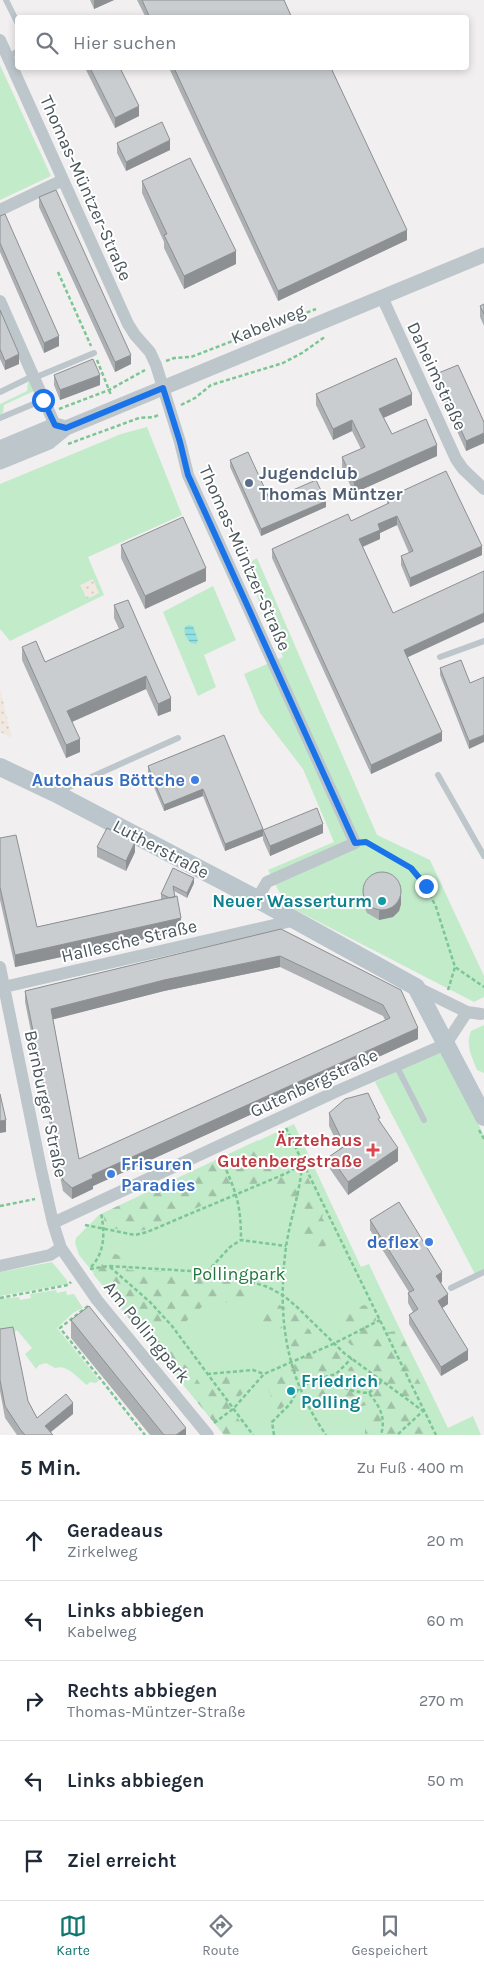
<!DOCTYPE html>
<html lang="de">
<head>
<meta charset="utf-8">
<style>
	body { margin:0; font-family:Karla,sans-serif; background:#f2f2f3; color:#1f2937 }
	.stop { position:absolute; width:15px; height:15px; margin:-11px; border:4px solid #1a73e8; border-radius:50%; background:#fff }
	.stop.end { background:#1a73e8; border-color:#fff; box-shadow:0 1px 5px #0008 }
	.list { margin:0; padding:0; list-style:none }
	h2 { display:flex; justify-content:space-between; align-items:center; height:65px; margin:0; padding:0 20px; font-size:21px }
	h2 small { font-size:16px; font-weight:400; color:#747a83 }
	.list li { display:grid; grid-template-columns:32px 1fr auto; gap:15px; align-items:center; box-sizing:border-box; height:80px; padding:0 20px; border-top:1px solid #e0e1e3 }
	.list b { display:block; font-size:19px; white-space:nowrap }
	.list p { margin:0; font-size:16px; white-space:nowrap; color:#747a83 }
	.list em { font-size:16px; font-style:normal; color:#747a83 }
	.icon { flex:none; width:28px; height:28px; fill:none; stroke:currentColor; stroke-width:2; stroke-linecap:round; stroke-linejoin:round }
	.map { position:relative; flex:none; width:484px; height:1435px; overflow:hidden }
	.search { position:absolute; background:#fff; box-shadow:0 2px 8px #0003; left:15px; right:15px; top:15px; height:55px; display:flex; align-items:center; gap:12px; box-sizing:border-box; padding:0 18px; border-radius:5px; color:#747a83; font-size:19px }
	.sheet { height:465px; background:#fff }
	nav { display:flex; justify-content:space-around; align-items:center; box-sizing:border-box; height:70px; border-top:1px solid #e0e1e3; background:#fff; font-size:14px; color:#747a83 }
	nav a { display:grid; justify-items:center; gap:2px }
	nav .on { color:#0f766e }
	.map>svg:first-child { display:block }
</style>
</head>
<body>
<div class="map">
<svg width="484" height="1435" viewBox="0 0 484 1435">
	<defs>
		<pattern id="forest-firs" width="22" height="20" patternUnits="userSpaceOnUse" patternTransform="scale(1.25)"><rect width="22" height="20" fill="#c2ebca"/><path d="M5 1l3.5 6h-7zM16 11l3.5 6h-7z" fill="#a0c1a7"/></pattern>
		<pattern id="sand-dots" width="8" height="8" patternUnits="userSpaceOnUse" patternTransform="scale(1.25)"><rect width="8" height="8" fill="#f1e9e1"/><path d="M2 2h.1M6 6h.1" fill="none" stroke="#d0cac3" stroke-width="1.8" stroke-linecap="round"/></pattern>
		<pattern id="water-rules" width="6" height="5" patternUnits="userSpaceOnUse" patternTransform="scale(1.25)"><rect width="6" height="5" fill="#92e2e4"/><path d="M0 2.5h6" fill="none" stroke="#79babc"/></pattern>
	</defs>
	<rect width="100%" height="100%" fill="#f2eff0"/>
	<path fill="#c2ebca" d="M0,65L51,176L0,200Z
		M28,382L32,383L36,390L4,405L3,413L0,415V404L27,391Z
		M147,427L182,515L88,557L104,595L10,641L0,629V484L121,434Z
		M257,558L377,835L430,860L484,976V997L474,1002L286,905L268,870L334,842L303,769L260,713L244,674L283,657L244,566Z
		M213,586L236,640L204,655L216,687L198,696L163,612Z
		M484,1025V1073L477,1070C472,1057 465,1045 471,1031Z
		M443,1049L484,1136V1272L476,1276L375,1082Z
		M294,1124L361,1267L369,1264C394,1319 422,1373 448,1428L473,1416L481,1435H224L79,1255L75,1243L76,1238L99,1215Z
		M52,1262L66,1279L68,1284L0,1296V1272Z
		M56,1290L57,1293L66,1291L67,1295L74,1294L83,1308L73,1313L57,1328L99,1380L96,1383L90,1382L87,1385C77,1378 68,1364 55,1368L46,1363L39,1365L36,1369L25,1354L32,1348L17,1330L8,1338L0,1340V1299L19,1297L20,1300L31,1298L30,1294Z"/>
	<path fill="url(#forest-firs)" d="M258,1140L260,1147L266,1148L269,1152L264,1163L282,1178L299,1168L305,1172L324,1210L322,1218L327,1225V1230L333,1235L332,1241L322,1248H316L303,1239L304,1224L308,1220L305,1216L304,1208L301,1202L292,1204L282,1201L274,1182L268,1184L261,1182L233,1192L148,1229L135,1232L106,1227L103,1213Z
		M104,1252C111,1252 119,1255 125,1258L128,1270C156,1271 242,1272 262,1290L229,1303L224,1302L220,1298L213,1301L208,1300L196,1313L191,1314C188,1327 171,1324 163,1331V1336C170,1343 179,1346 184,1356L183,1361L186,1366L191,1369L203,1389L211,1388L212,1376L228,1375L230,1384L241,1385L247,1388L230,1408L250,1435H224L93,1274L97,1271L98,1263Z
		M275,1303L286,1308H293L306,1320L304,1326L310,1330L313,1337L311,1340C318,1347 323,1350 332,1346L348,1358L335,1371L324,1375L337,1387L356,1385L348,1370C353,1361 363,1364 371,1358L372,1348L351,1345C325,1322 341,1316 364,1305L371,1308L376,1319L373,1331L381,1334L399,1330L411,1354L407,1360C414,1374 426,1389 427,1404H423L415,1398L410,1400C416,1421 425,1414 437,1425C440,1427 440,1432 443,1435H365V1421L373,1415V1411L366,1405L356,1408L347,1403L342,1409H330L320,1404L314,1392L301,1386L288,1388L285,1405L275,1415L269,1413L265,1405L271,1395L267,1388L266,1376L288,1367L293,1358L287,1326L273,1331L261,1321L262,1314L270,1311Z"/>
	<path fill="url(#sand-dots)" d="M93,579L99,593L87,599L80,585Z
		M0,689L12,738L0,732Z"/>
	<path fill="url(#water-rules)" d="M189,625L193,626L198,640L196,644L191,643C187,639 183,634 185,627Z"/>
	<g fill="none" stroke-linecap="round" stroke-linejoin="round">
		<path stroke="#7cc694" stroke-width="2.5" stroke-dasharray="4 2.5" stroke-linecap="butt" d="M58,272L91,346
			M97,360L111,395
			M166,361L174,358L191,357L316,309
			M181,405L195,398L211,385L283,363L302,353L326,336
			M59,409L109,390L145,370
			M68,444L139,418L154,417L160,414
			M366,842L411,868L426,886L436,907L455,967L484,987
			M448,990L455,967
			M286,1128L436,1435
			M479,1130L484,1139
			M221,1158C236,1192 241,1203 241,1240
			M302,1165C300,1193 290,1219 286,1247C277,1317 285,1376 326,1435
			M0,1206L35,1199
			M85,1225L135,1235L147,1232L287,1173L303,1163
			M91,1267C105,1252 105,1233 101,1213
			M110,1267L150,1302L172,1326L253,1435
			M90,1269L109,1266L207,1272L231,1276L268,1287L284,1296L297,1307L344,1353L423,1411L397,1435
			M207,1272L230,1247L241,1240L286,1246
			M0,1298L68,1285L71,1282
			M88,1306L60,1328L145,1435
			M207,1374L253,1370L264,1374
			M328,1377C342,1388 351,1392 369,1393C380,1407 386,1417 381,1435
			M369,1393L383,1380
			M214,1423L233,1409L264,1374L333,1344L380,1320
			M274,1435L272,1422L290,1404L299,1388L314,1380L336,1374L352,1358"/>
		<path stroke="#bcc6cb" stroke-width="6" d="M6,0L18,24
			M8,57L18,51
			M34,378L94,353
			M0,392L33,376
			M0,418L43,400
			M440,657L484,641
			M438,775L484,856
			M58,792L178,738
			M396,1065L424,1120
			M451,1288L484,1272"/>
		<path stroke="#bcc6cb" stroke-width="12" d="M0,40L128,324L135,335L150,352L156,365L180,442L188,475L355,843L267,882L257,899
			M0,210L63,180
			M382,297L456,459L463,469L484,489
			M0,301L55,425
			M0,967L41,1169L53,1223L61,1248L97,1300L208,1435
			M416,987L467,1012L481,1014
			M0,988L296,920
			M53,1223L335,1092L446,1044L467,1012
			M0,1266L50,1255L61,1248"/>
		<path stroke="#bcc6cb" stroke-width="15" d="M0,448L55,425L66,428
			M0,462L49,442L66,428L484,255"/>
		<path stroke="#bac6cc" stroke-width="18" d="M0,767L55,793L257,899L416,987L484,1117"/>
	</g>
	<path fill="#adb0b3" fill-rule="evenodd" d="M90,0H114L94,9Z
		M137,0H284L292,18H146Z
		M85,68H120L139,116L115,128Z
		M169,68H331L407,240L278,301Z
		M117,143L170,150L126,171L117,153Z
		M142,181L236,264L184,289L164,248V242L142,193Z
		M39,197L131,364L115,372L39,207Z
		M0,216L59,346L44,353L0,252Z
		M484,304V326L480,317V306Z
		M0,310L19,364L5,370L0,359Z
		M436,374L484,422V443L466,451L436,384Z
		M54,375L100,385L60,400L54,385Z
		M316,394L412,405L383,418L392,434L437,456L354,493L342,468V457L361,449L352,431L333,440L316,405Z
		M230,460L270,500L326,507L261,536L230,467Z
		M387,498L482,555L410,587L401,565V556L409,553L397,525L380,533V539L363,547L442,741L371,774L272,558V549L351,521L387,504Z
		M121,545L206,581L145,609L121,558Z
		M114,605L171,711L158,716L146,689L72,722L80,752L66,758L22,660V647L45,662L119,629L114,618Z
		M440,668L470,683L469,749L440,675Z
		M224,735L263,836L225,851L203,796L164,811L148,773V766Z
		M263,830L323,833L270,856L263,840Z
		M0,838L37,927L163,899H161V894L173,868L194,883L187,898L174,891L181,931L15,967L0,900Z
		M97,847L135,852L126,871L97,857Z
		M363,888L401,904L399,911L393,917L379,920L367,913L363,905Z
		M281,929L401,990L418,1039L93,1186V1189L72,1199L63,1191L25,1002V991ZM280,967L383,1016L385,1020L79,1159L53,1019L164,991Z
		M329,1113L380,1121L398,1161L348,1195L330,1169V1156L340,1149L329,1126Z
		M370,1220L442,1282L440,1283L448,1304L442,1308L468,1360L441,1376L409,1324V1315L413,1312L408,1303V1293L409,1292L370,1230Z
		M71,1320L186,1435H150L71,1338Z
		M0,1329L28,1401L37,1418L73,1414L51,1432L53,1435H17L5,1418L0,1391Z"/>
	<path fill="#8d9092" d="M94,0H114L94,9Z
		M139,106V116L115,128V118Z
		M170,140V150L126,171V162Z
		M407,230V240L278,301V291Z
		M236,251V264L184,289V276Z
		M59,336V346L44,353V343Z
		M19,354V364L5,370V361Z
		M131,355V364L115,372V362Z
		M100,375V385L60,400V390Z
		M412,394V405L379,420V409Z
		M352,420V431L333,440V429Z
		M484,433V443L466,451V441Z
		M437,445V456L354,493V482Z
		M326,501V507L261,536V529Z
		M397,516V525L380,533V539L359,548V539L378,524Z
		M482,546V555L410,587V578Z
		M206,568V581L145,609V596Z
		M484,613V622L404,659V650Z
		M146,676V689L67,724V711Z
		M171,698V711L158,716V704Z
		M442,732V741L371,774V765Z
		M484,735V742L469,749V741Z
		M80,739V752L66,758V745Z
		M203,789V796L164,811V805Z
		M323,824V833L270,856V846Z
		M263,829V836L225,851V844Z
		M135,842V852L126,871V861Z
		M194,878V883L187,898V893Z
		M401,895V904L399,911L393,917L379,920V911Z
		M181,918V931L15,967V955Z
		M280,956V967L164,991L51,1020V1009L164,980Z
		M418,1028V1039L93,1186V1189L72,1199V1188L92,1175Z
		M6,1120V1132L0,1133V1121Z
		M398,1148V1161L348,1195V1182Z
		M442,1272V1282L436,1286V1276Z
		M448,1294V1304L438,1311V1301Z
		M468,1350V1360L441,1376V1367Z
		M73,1403V1414L47,1435L45,1426Z
		M186,1428V1435H176Z"/>
	<path fill="#c9cdd0" stroke="#8d9092" fill-rule="evenodd" d="M142,0H284L292,18H150Z
		M90,68H120L139,106L115,118Z
		M174,68H331L407,230L278,291Z
		M162,122L170,140L126,162L117,143Z
		M190,158L236,251L184,276L164,235L167,234L142,181Z
		M56,190L131,355L115,362L39,197Z
		M5,214L59,336L44,343L0,243V216Z
		M484,304V314L480,306Z
		M0,310L19,354L5,361L0,349Z
		M396,358L412,394L379,409L392,434L426,419L437,445L354,482L342,457L365,447L352,420L333,429L316,394Z
		M93,359L100,375L60,390L54,375Z
		M458,365L484,422V433L466,441L436,374Z
		M248,452L270,500L316,480L326,501L261,529L230,460Z
		M446,471L482,546L410,578L401,556L413,551L397,516L378,524L380,530L359,539L393,613L484,571V613L404,650L442,732L371,765L272,549L348,514L351,521L389,503L387,498Z
		M183,517L206,568L145,596L121,545Z
		M128,600L171,698L158,704L146,676L67,711L80,739L66,745L22,647L36,641L45,662L124,627L114,605Z
		M461,660L470,683L484,677V735L469,741L440,668Z
		M224,735L263,829L225,844L203,789L164,805L148,766Z
		M317,808L323,824L270,846L263,830Z
		M107,828L135,842L126,861L97,847Z
		M16,835L37,927L177,896L181,918L15,955L0,887V838Z
		M173,868L194,878L187,893L173,886L175,897L170,898L161,894Z
		M363 891a19 19 0 1 1 38 0a19 19 0 1 1-38 0Z
		M281,929L401,990L418,1028L92,1175L93,1178L72,1188L63,1180L25,991ZM280,956L383,1005L390,1018L79,1159L51,1009L164,980Z
		M368,1093L380,1118L378,1119L398,1148L348,1182L330,1156L345,1146L329,1113L345,1099Z
		M0,1094L6,1120L0,1121Z
		M399,1202L442,1272L436,1276L448,1294L438,1301L468,1350L441,1367L409,1315L418,1309L408,1293L414,1290L370,1220Z
		M89,1306L186,1428L176,1435H164L71,1320Z
		M13,1327L28,1401L37,1418L66,1394L73,1403L45,1426L53,1435H25L20,1429L5,1406L0,1380V1329Z"/>
	<g fill="none" stroke-linecap="round" stroke-linejoin="round">
		<path stroke="#1a73e8" stroke-width="6" d="M43,400L55,425L66,428L163,388L180,442L188,475L355,843L366,842L411,868L426,886"/>
	</g>
	<circle fill="#5c6f8a" stroke="#fff" stroke-width="2" cx="249" cy="483" r="5"/>
	<g fill="#3f7fe0" stroke="#fff" stroke-width="2">
		<circle cx="195" cy="780" r="5"/>
		<circle cx="111" cy="1174" r="5"/>
		<circle cx="429" cy="1242" r="5"/>
	</g>
	<g fill="#0f9aa8" stroke="#fff" stroke-width="2">
		<circle cx="382" cy="901" r="5"/>
		<circle cx="291" cy="1391" r="5"/>
	</g>
	<path fill="#e0444e" stroke="#fff" stroke-width="2" d="M370.5 1142.5h5v5h5v5h-5v5h-5v-5h-5v-5h5z"/>
	<g text-anchor="middle" dominant-baseline="central" stroke-width="4" stroke-linejoin="round" paint-order="stroke">
		<g font-size="18" fill="#49565b" stroke="#fff">
			<text transform="translate(86 188) rotate(66)">Thomas-Müntzer-Straße</text>
			<text transform="translate(268 324) rotate(-22)">Kabelweg</text>
			<text transform="translate(437 376) rotate(65)">Daheimstraße</text>
			<text transform="translate(245 558) rotate(66)">Thomas-Müntzer-Straße</text>
			<text transform="translate(161 849) rotate(28)">Lutherstraße</text>
			<text transform="translate(129 941) rotate(-13)">Hallesche Straße</text>
			<text transform="translate(314 1083) rotate(-25)">Gutenbergstraße</text>
			<text transform="translate(46 1104) rotate(78)">Bernburger Straße</text>
			<text transform="translate(147 1332) rotate(51)">Am Pollingpark</text>
		</g>
		<g font-size="18" font-weight="bold" fill="#4e5e75" stroke="#fff" text-anchor="start">
			<text x="259" y="473">Jugendclub<tspan x="259" dy="21">Thomas Müntzer</tspan></text>
		</g>
		<g font-size="18" font-weight="bold" fill="#366cbe" stroke="#fff" text-anchor="end">
			<text x="185" y="780">Autohaus Böttche</text>
			<text x="121" y="1164" text-anchor="start">Frisuren<tspan x="121" dy="21">Paradies</tspan></text>
			<text x="419" y="1242">deflex</text>
		</g>
		<g font-size="18" font-weight="bold" fill="#0d838f" stroke="#fff" text-anchor="end">
			<text x="372" y="901">Neuer Wasserturm</text>
			<text x="301" y="1381" text-anchor="start">Friedrich<tspan x="301" dy="21">Polling</tspan></text>
		</g>
		<g font-size="18" font-weight="bold" fill="#be3a42" stroke="#fff" text-anchor="end">
			<text x="362" y="1140">Ärztehaus<tspan x="362" dy="21">Gutenbergstraße</tspan></text>
		</g>
		<g font-size="18" fill="#1f773b" stroke="#fff">
			<text x="239" y="1274">Pollingpark</text>
		</g>
	</g>
</svg>
<div class="stop" style="left:43px;top:400px"></div>
<div class="stop end" style="left:426px;top:886px"></div>
<div class="search"><svg class="icon" aria-label="search" viewBox="0 0 24 24"><circle cx="10" cy="10" r="6"/><path d="M15 15l6 6"/></svg>Hier suchen</div>
</div>
<section class="sheet">
<h2>5 Min.<small>Zu Fuß · 400 m</small></h2>
<ul class="list">
<li><svg class="icon" aria-label="ahead" viewBox="0 0 24 24"><path d="M12 20V5M6 11l6-6 6 6"/></svg><div><b>Geradeaus</b><p>Zirkelweg</p></div><em>20 m</em></li>
<li><svg class="icon" aria-label="left" viewBox="0 0 24 24"><path d="M17 20v-9H6M10 6l-5 5 5 5"/></svg><div><b>Links abbiegen</b><p>Kabelweg</p></div><em>60 m</em></li>
<li><svg class="icon" aria-label="right" viewBox="0 0 24 24"><path d="M7 20v-9h11M14 6l5 5-5 5"/></svg><div><b>Rechts abbiegen</b><p>Thomas-Müntzer-Straße</p></div><em>270 m</em></li>
<li><svg class="icon" aria-label="left" viewBox="0 0 24 24"><path d="M17 20v-9H6M10 6l-5 5 5 5"/></svg><div><b>Links abbiegen</b></div><em>50 m</em></li>
<li><svg class="icon" aria-label="arrive" viewBox="0 0 24 24"><path d="M6 21V4h12l-3 4 3 4H6"/></svg><div><b>Ziel erreicht</b></div></li>
</ul>
</section>
<nav>
<a class="on"><svg class="icon" aria-label="map" viewBox="0 0 24 24"><path d="M3 6l6-2 6 2 6-2v14l-6 2-6-2-6 2zM9 4v14M15 6v14"/></svg>Karte</a>
<a><svg class="icon" aria-label="directions" viewBox="0 0 24 24"><path d="M12 3l9 9-9 9-9-9zM9 14v-3h6M13 9l2 2-2 2"/></svg>Route</a>
<a><svg class="icon" aria-label="saved" viewBox="0 0 24 24"><path d="M7 4h10v16l-5-4-5 4z"/></svg>Gespeichert</a>
</nav>
</body>
</html>
